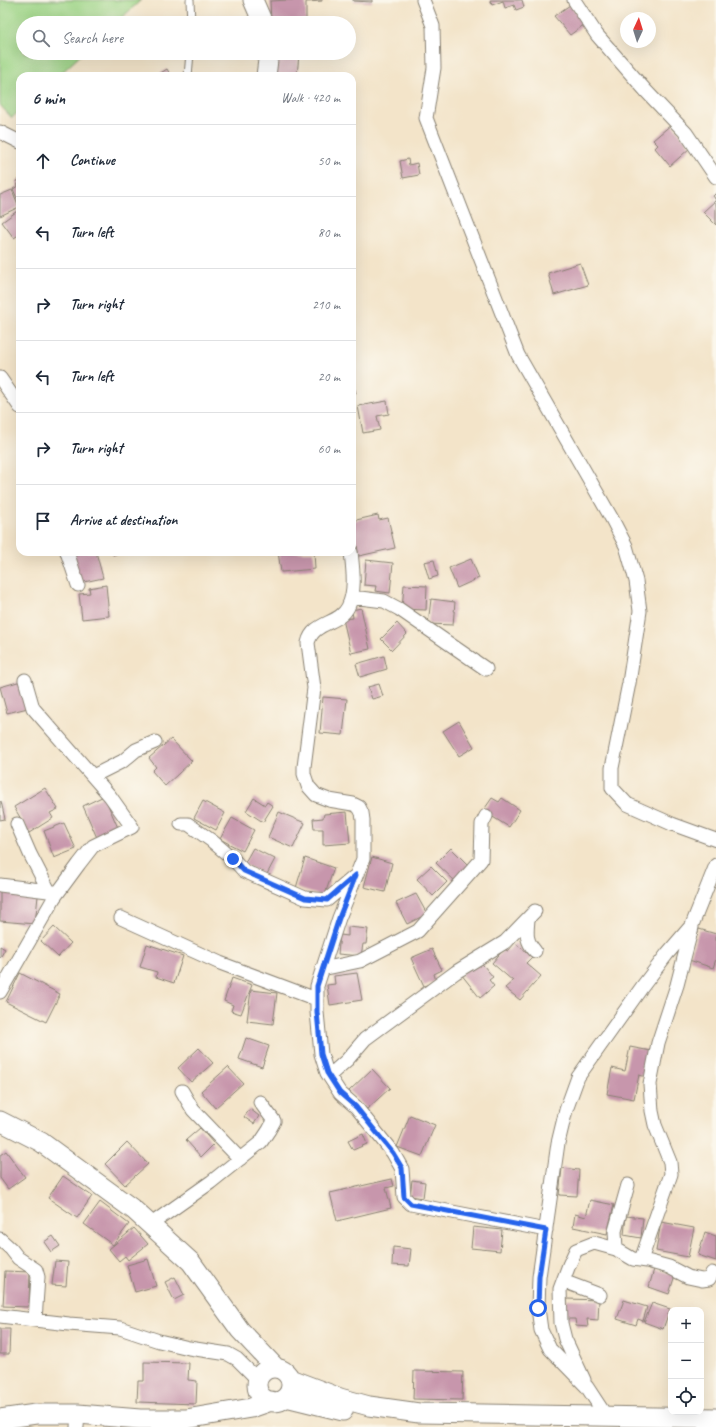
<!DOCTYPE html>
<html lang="en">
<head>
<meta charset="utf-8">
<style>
	body { margin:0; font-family:Caveat,sans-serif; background:#f2f2f3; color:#1f2937 }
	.controls { position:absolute; right:12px; bottom:12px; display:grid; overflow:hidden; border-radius:8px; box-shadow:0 4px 16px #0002 }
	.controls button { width:36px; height:36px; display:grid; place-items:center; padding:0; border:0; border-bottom:1px solid #e0e1e3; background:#fff; color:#1f2937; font:20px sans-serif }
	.compass { position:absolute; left:620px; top:12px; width:36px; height:36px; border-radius:50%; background:#fff; box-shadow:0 4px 16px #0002; rotate:4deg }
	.stop { position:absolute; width:12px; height:12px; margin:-9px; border:3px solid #2563eb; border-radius:50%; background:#fff }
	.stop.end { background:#2563eb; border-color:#fff; box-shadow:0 1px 4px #0008 }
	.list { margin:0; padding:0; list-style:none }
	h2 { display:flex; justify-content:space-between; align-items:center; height:52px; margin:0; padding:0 16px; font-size:17px }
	h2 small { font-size:13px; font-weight:400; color:#747a83 }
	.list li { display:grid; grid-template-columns:26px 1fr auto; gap:12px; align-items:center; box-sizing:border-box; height:72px; padding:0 16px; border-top:1px solid #e0e1e3 }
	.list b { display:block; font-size:15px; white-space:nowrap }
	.list em { font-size:13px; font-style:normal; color:#747a83 }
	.icon { flex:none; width:22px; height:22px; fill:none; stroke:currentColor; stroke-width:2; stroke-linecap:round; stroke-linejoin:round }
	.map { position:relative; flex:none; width:716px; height:1427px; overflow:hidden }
	.search { position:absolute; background:#fff; box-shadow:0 4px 16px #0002; left:16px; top:16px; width:340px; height:44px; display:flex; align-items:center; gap:10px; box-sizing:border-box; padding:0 14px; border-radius:22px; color:#747a83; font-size:15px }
	.panel { position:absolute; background:#fff; box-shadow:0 4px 16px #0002; left:16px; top:72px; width:340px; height:484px; border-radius:12px }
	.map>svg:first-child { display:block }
</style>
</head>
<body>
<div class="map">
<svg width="716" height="1427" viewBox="0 0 716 1427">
	<rect width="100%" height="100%" fill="#fbf7ec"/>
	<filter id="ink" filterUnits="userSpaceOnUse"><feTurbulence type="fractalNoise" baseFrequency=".025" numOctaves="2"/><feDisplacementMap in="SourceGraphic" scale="8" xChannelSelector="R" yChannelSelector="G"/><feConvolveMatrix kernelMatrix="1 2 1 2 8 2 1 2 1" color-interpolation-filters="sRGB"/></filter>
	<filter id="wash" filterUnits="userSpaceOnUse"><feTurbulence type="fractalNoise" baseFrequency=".012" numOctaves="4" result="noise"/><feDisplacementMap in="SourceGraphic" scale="16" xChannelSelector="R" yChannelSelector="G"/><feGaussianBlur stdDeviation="0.9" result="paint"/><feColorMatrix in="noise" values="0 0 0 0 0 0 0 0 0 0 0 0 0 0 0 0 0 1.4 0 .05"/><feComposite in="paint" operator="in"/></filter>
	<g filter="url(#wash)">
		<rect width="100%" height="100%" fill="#f3e4c9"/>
		<path fill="#9dd486" stroke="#5c7851" d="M0,0H141L116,23H23V53H83L58,76H20V110L12,118L0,105Z"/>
		<g id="blocks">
			<path fill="#c796ac" d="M289,0H322V1L306,2V20L271,22L270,1Z
				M353,0H372V2L353,1Z
				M490,0H522L524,7L516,10L514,5L505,8L503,1L492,5Z
				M570,5L585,24L570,35L554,16Z
				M273,53L299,54L297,76H271Z
				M167,69L171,76H156Z
				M672,124L691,147L670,166L655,148L658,145L653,140Z
				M408,159L409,165L417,163L419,175L403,178L400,161Z
				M20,179V205L13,189L18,186L16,181Z
				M12,190L19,207L0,216V195Z
				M716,193V225L703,212L716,200L713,196Z
				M20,209V234L14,238L2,222Z
				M580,263L588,285L554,295L548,273Z
				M352,381L356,393L352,394Z
				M387,401L389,414L377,416L380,430L363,433L358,406Z
				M378,515L379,520L388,518L395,548L359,556L352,521Z
				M72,552H96L103,578L79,583Z
				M112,552H121L113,555Z
				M278,552H314L315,569L281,572Z
				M471,559L479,578L457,588L449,568Z
				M366,560L393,563L390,593L375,591L376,586L364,585Z
				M434,560L438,576L429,579L424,562Z
				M106,585L109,616L82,619L79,594L90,593L89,588Z
				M404,585L427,586L426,610L402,609Z
				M431,599L455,602L453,625L428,624Z
				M361,608L370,649L351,653L343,619L353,618L352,610Z
				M397,623L407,634L392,650L381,639Z
				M384,656L387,669L360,677L356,664Z
				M25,680L32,707L7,713L0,687Z
				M379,684L383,696L372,699L368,687Z
				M323,697L347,699L343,735L320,733Z
				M459,721L474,747L459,756L443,731Z
				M171,739L192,761L165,786L152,771L156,767L149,758Z
				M45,788L58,809L50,813L53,818L29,833L14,807Z
				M104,796L119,830L98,840L83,806Z
				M254,798L265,805L267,802L273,806L263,822L246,811Z
				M492,798L499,802L502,798L520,810L509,827L483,811Z
				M1,801L5,819L0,820V802Z
				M203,801L225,813L216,830L194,818Z
				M279,812L305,823L293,848L268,837Z
				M347,812L350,843L323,845V829H314L313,819L323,818L324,814Z
				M232,818L254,830L243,851L220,839Z
				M64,823L76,849L54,858L44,831Z
				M253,848L275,859L266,876L244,864Z
				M451,848L469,866L455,881L436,863Z
				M372,857L392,863L385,892L364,887Z
				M305,858L334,868L324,897L296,888Z
				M431,866L447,882L433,896L417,879Z
				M0,891L38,896L35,924L0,921Z
				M416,894L427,914L407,924L396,903Z
				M54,927L71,943L58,957L41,941Z
				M348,927L368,929L366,944H363L361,956L338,954L340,935L348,936Z
				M699,929L716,934V959L713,968L689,960Z
				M515,943L532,957L526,963L541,976L520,1000L505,988L513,981L492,963L504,949L508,951Z
				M147,944L183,956L174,983L156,977L157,972L140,967Z
				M0,946L5,949L0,958Z
				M432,949L442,970L434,974L436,981L424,986L411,958Z
				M479,960L493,977L489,980L494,986L480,998L461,974Z
				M20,973L60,994L46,1022L6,1002Z
				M357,973L362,1000L330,1005L327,985L335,984L334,976Z
				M232,978L252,985L241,1014L231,1011L233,1005L224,1001Z
				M251,990L277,993L273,1024L247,1021Z
				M246,1038L269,1046L262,1067L239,1059Z
				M630,1047L651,1051L647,1077L639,1075L634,1099L607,1094L612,1068L625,1071Z
				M199,1048L213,1063L191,1082L178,1068Z
				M228,1067L243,1083L215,1108L201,1091Z
				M372,1069L390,1088L367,1109L349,1091Z
				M250,1109L259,1116L254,1124L244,1117Z
				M410,1115L435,1125L422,1156L397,1147Z
				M200,1128L214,1144L201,1157L186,1140Z
				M363,1134L367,1144L353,1150L348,1141Z
				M127,1142L148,1164L125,1185L105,1164Z
				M6,1151L25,1177L8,1189L0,1178V1155Z
				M562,1168L579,1170L577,1196L559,1195Z
				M63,1176L92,1196L77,1218L48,1198Z
				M392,1179L394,1186L386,1188L391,1208L337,1221L330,1193Z
				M412,1180L425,1182L423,1198L410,1196Z
				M590,1200L614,1205L607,1234L573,1227L575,1214L586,1217Z
				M100,1202L129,1224L113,1245L84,1224Z
				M626,1216L643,1218L641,1238L624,1235Z
				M661,1222L694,1228L688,1257L656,1251Z
				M473,1227L502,1230L500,1251L471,1248Z
				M134,1228L148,1244L128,1260L125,1256L119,1261L109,1249Z
				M705,1232L716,1236V1261L698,1255Z
				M53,1236L60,1246L51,1252L44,1242Z
				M393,1247L411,1249L409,1266L392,1265Z
				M148,1259L156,1286L135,1292L127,1265Z
				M55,1261L68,1262L66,1286L52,1285Z
				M654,1269L675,1275L669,1294L649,1287Z
				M5,1271L30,1272L29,1307L3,1306Z
				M175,1277L184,1295L174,1300L165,1282Z
				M567,1299L599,1300L598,1320L587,1319L588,1327L576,1326L575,1319H565Z
				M624,1300L647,1307L643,1321L638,1319L636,1325L617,1319Z
				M652,1303L670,1309L663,1329L644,1322Z
				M0,1329H10L9,1354H0Z
				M144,1362L189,1363L188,1380L197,1381L196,1404L137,1402L138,1381H144Z
				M414,1371L463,1372L462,1400L413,1399Z"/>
		</g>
	</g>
	<g filter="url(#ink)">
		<use href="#blocks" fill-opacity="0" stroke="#888072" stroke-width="1"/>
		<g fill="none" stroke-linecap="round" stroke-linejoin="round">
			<g stroke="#888072" stroke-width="9">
				<path id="lane" d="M190,0L191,23
					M188,76L190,53"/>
			</g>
			<g stroke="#888072" stroke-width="15">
				<path id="street" d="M423,0L433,26L434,68L426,118L518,355L612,519L626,546L636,581L640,611L629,683L612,768V788L627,804L672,824L716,840
					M574,0L597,35L646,91L686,133L716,177
					M0,132L20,142
					M0,378L20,407
					M67,552L78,585
					M351,552C353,570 356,591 348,607C339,625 313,621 308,643L314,688L304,767V774L308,786L316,795L329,800L353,804L359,807L362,813L363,820V859L339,918L317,986V1012L321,1054L327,1073L340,1093L356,1107L393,1153L402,1169L404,1197L411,1204L546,1230
					M352,597L384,601L399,609L486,669
					M93,776L123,761L136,750L155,742
					M17,824L30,854L49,891
					M181,824H188L212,841L233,859L244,871L305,898L327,900L354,877
					M0,885L56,892
					M121,918L220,963L316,999
					M528,919C527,933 525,940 535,951
					M322,969L360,961L418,931L481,860L482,824L486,816
					M0,992L54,898L79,864L93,846L132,827L110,796L33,708L25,680
					M329,1076L347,1060L365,1039L456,972L505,942L535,911
					M182,1091L193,1110L240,1159
					M150,1225L211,1182L261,1142L269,1130L274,1121L260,1102
					M0,1239L11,1249L18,1258L36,1270L38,1277L35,1320
					M616,1249L615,1231L628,1185
					M641,1260L671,1174L670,1162L655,1125L652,1111L650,1084L658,1043L677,985L692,927
					M563,1281L600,1295
					M0,1316L69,1324L120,1328L159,1341L189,1348L228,1354L237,1359L258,1380
					M584,1380L565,1339L561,1323L560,1289L569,1265L576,1250L594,1243L616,1249L633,1259L647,1261L669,1267L688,1277L702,1280L709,1279L712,1273
					M606,1416L587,1387L550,1349L541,1330L538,1308L539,1277L558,1143L566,1110L578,1077L642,987L667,954L692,925L716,865
					M77,1427L78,1414"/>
			</g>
			<g stroke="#888072" stroke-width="21">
				<path id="secondary" d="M253,0L263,23
					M266,76L268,60L267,53
					M0,1121L41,1142L134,1210L191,1262L240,1330L276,1368
					M257 1385a17 17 0 1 1 34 0a17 17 0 1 1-34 0Z
					M290,1379L340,1398L369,1406L419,1413L716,1418
					M286,1397L343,1411
					M0,1419L36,1414H78L140,1419H186L251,1408L271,1401"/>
			</g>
			<use href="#lane" stroke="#fff" stroke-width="7"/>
			<use href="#street" stroke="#fff" stroke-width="13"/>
			<use href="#secondary" stroke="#fff" stroke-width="19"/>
		</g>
	</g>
	<g fill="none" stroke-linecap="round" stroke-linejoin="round" filter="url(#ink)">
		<path stroke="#2563eb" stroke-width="5" d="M233,859L244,871L305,898L327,900L356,875L339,918L317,986V1012L321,1054L327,1073L340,1093L356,1107L393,1153L402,1168L404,1197L411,1204L546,1230L539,1277L538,1308"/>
	</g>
</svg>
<div class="controls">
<button>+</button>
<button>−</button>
<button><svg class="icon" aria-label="locate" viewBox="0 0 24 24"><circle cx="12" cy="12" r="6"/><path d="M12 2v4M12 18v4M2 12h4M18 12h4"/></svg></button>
</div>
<svg class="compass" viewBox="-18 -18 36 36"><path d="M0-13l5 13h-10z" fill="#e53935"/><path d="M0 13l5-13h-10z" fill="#747a83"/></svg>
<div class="stop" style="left:538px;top:1308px"></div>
<div class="stop end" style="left:233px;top:859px"></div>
<div class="search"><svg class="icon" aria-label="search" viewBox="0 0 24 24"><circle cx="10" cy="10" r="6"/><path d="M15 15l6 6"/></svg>Search here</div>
<section class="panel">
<h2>6 min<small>Walk · 420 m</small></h2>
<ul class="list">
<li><svg class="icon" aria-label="ahead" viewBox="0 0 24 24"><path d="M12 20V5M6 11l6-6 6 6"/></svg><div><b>Continue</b></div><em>50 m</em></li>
<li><svg class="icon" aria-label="left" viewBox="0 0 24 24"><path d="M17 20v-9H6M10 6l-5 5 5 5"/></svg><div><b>Turn left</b></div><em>80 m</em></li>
<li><svg class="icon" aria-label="right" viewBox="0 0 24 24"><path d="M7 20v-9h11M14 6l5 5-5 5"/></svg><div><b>Turn right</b></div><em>210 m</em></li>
<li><svg class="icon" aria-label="left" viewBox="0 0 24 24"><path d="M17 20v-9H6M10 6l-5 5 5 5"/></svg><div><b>Turn left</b></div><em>20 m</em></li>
<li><svg class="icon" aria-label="right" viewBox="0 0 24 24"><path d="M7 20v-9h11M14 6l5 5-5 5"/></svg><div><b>Turn right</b></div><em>60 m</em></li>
<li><svg class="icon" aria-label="arrive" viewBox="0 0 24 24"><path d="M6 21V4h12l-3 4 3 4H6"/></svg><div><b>Arrive at destination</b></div></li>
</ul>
</section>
</div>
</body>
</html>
